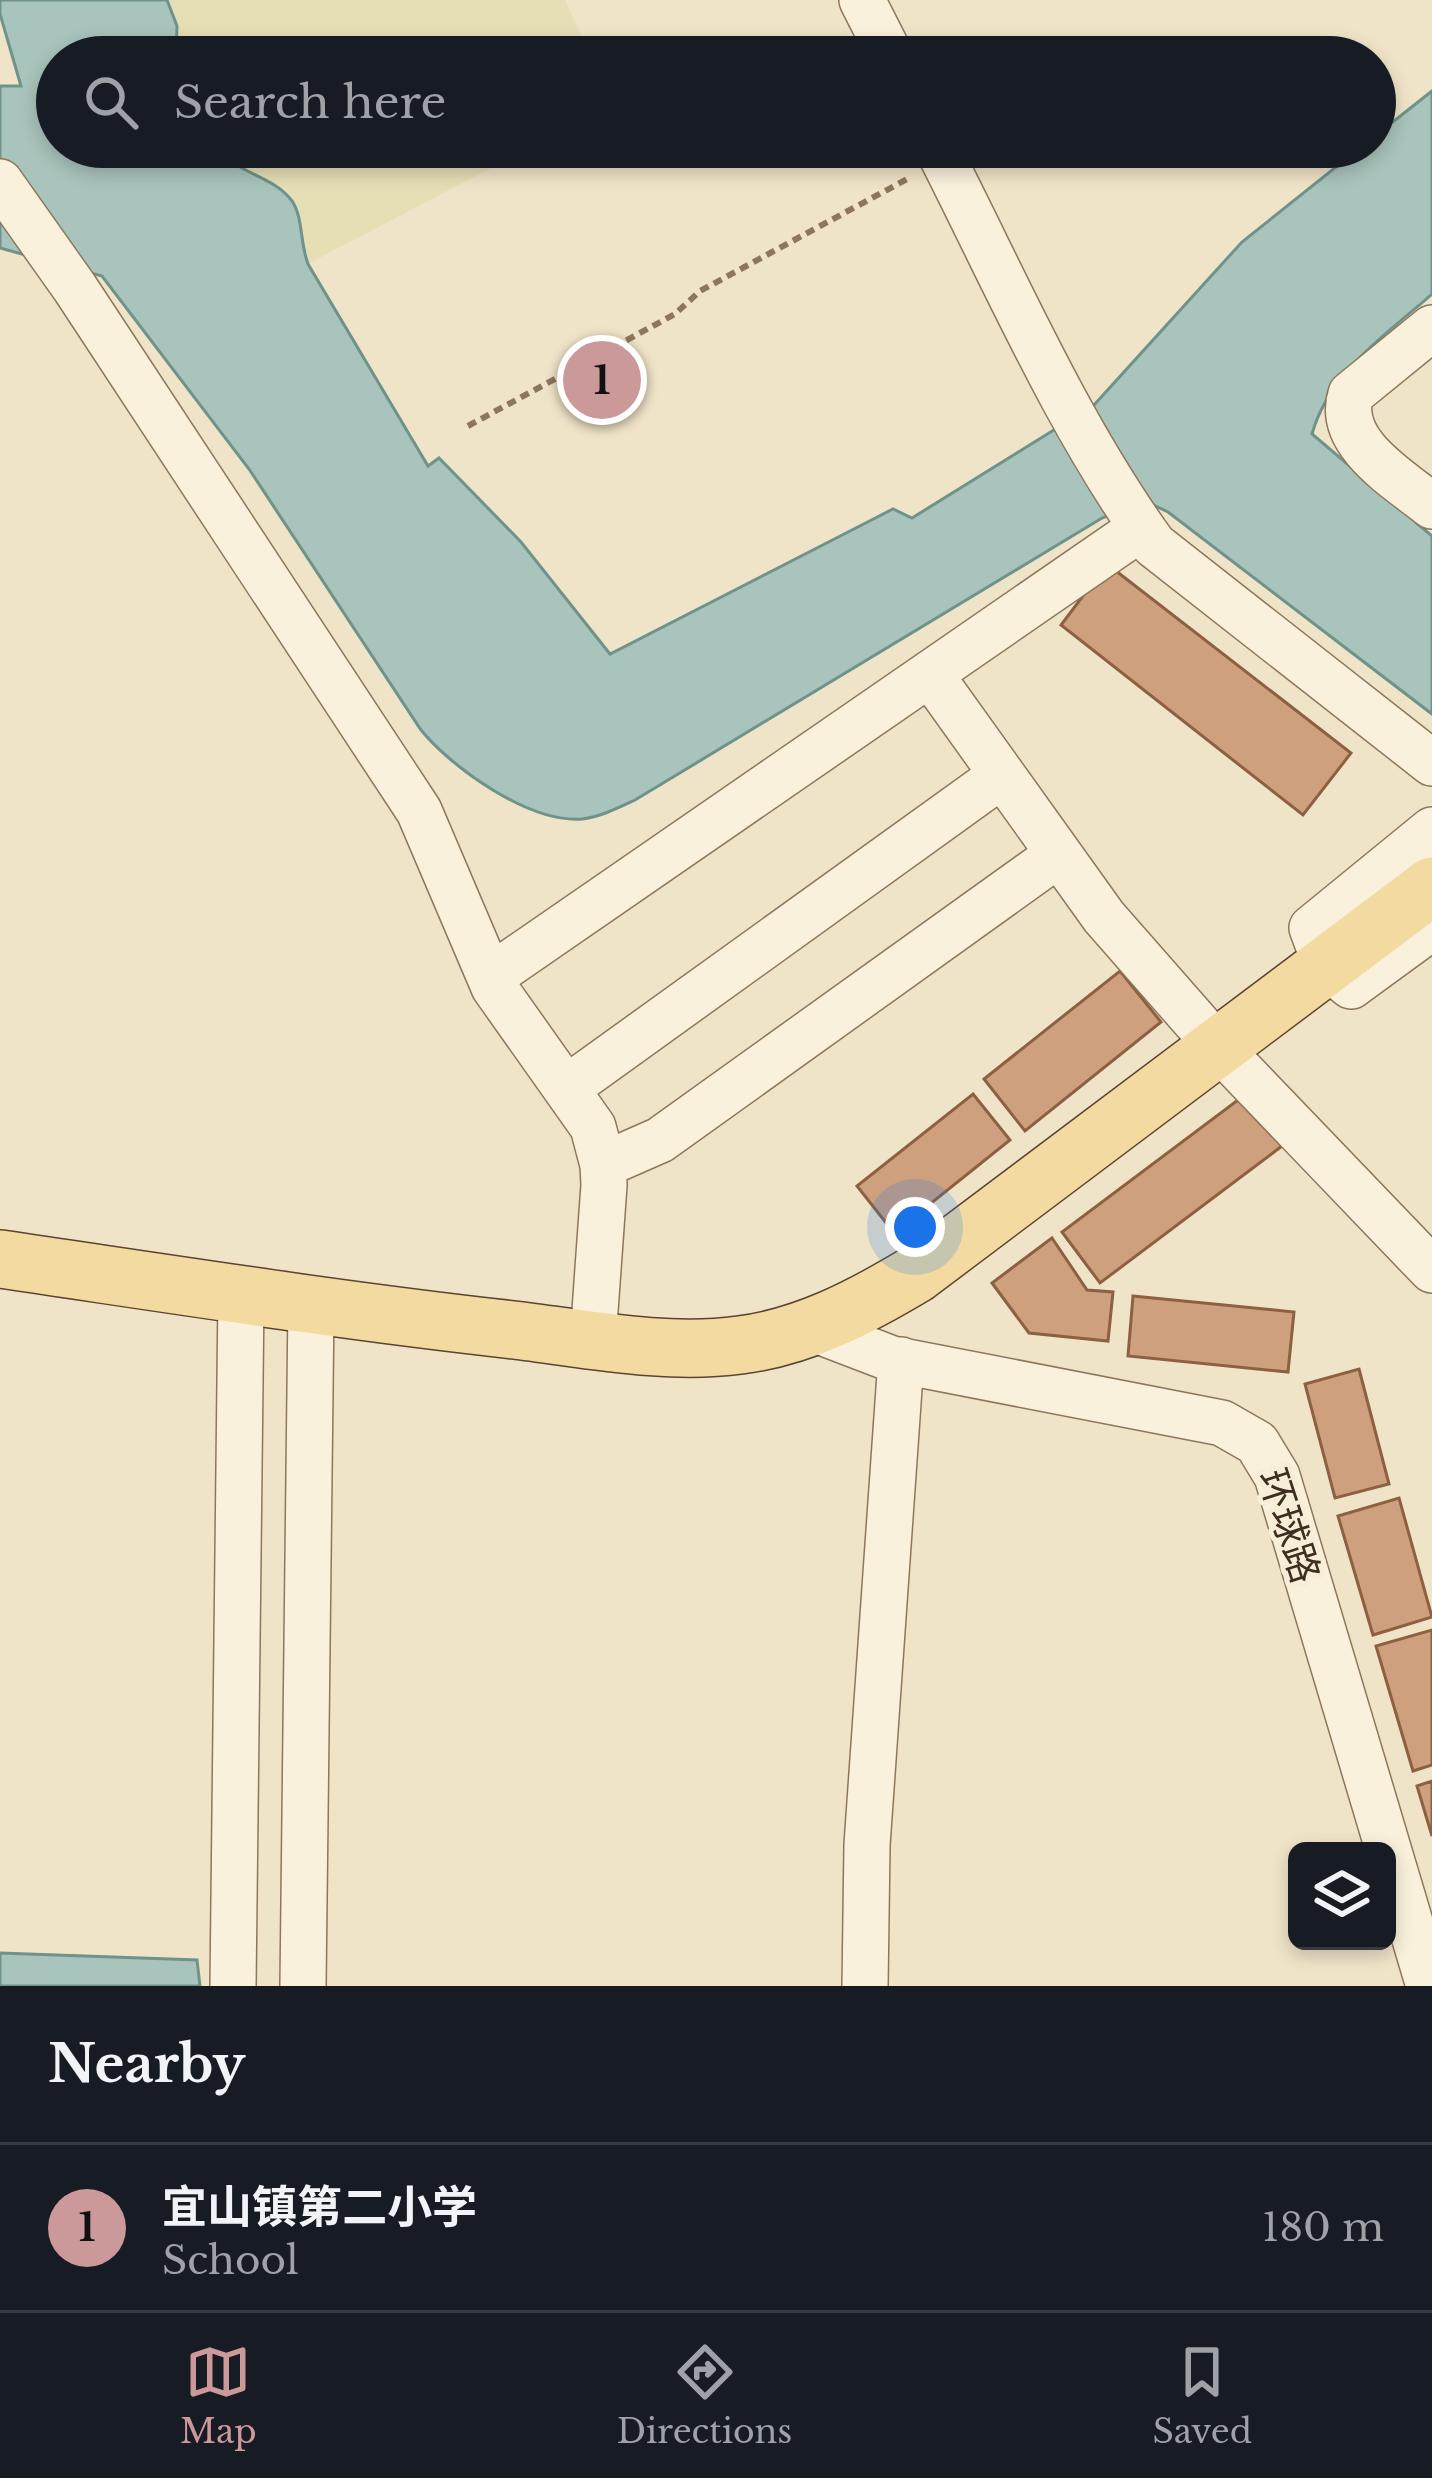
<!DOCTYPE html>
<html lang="en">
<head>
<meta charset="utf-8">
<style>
	body { margin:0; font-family:"Libre Baskerville","Noto Sans SC",serif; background:#242831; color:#f1f3f6 }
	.controls { position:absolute; right:36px; bottom:36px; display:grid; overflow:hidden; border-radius:18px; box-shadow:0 6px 18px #0003 }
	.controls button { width:108px; height:108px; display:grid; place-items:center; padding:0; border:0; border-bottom:3px solid #363941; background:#171b24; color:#f1f3f6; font:60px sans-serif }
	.you { position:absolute; left:915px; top:1227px; width:42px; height:42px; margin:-30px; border:9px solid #fff; border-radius:50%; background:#1a73e8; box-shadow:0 0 0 18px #1a73e833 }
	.badge { display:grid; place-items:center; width:78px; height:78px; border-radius:50%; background:#cc999a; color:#111; font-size:39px; font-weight:700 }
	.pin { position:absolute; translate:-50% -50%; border:6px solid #fff; box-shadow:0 3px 12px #0006 }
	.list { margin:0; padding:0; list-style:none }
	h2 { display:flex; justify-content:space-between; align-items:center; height:156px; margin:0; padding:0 48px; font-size:51px }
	h2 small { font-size:39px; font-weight:400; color:#9ea1a6 }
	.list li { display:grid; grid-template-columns:78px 1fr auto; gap:36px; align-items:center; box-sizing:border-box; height:168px; padding:0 48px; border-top:3px solid #363941 }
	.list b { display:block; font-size:45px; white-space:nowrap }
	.list p { margin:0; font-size:39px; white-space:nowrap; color:#9ea1a6 }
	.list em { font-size:39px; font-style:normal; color:#9ea1a6 }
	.icon { flex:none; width:66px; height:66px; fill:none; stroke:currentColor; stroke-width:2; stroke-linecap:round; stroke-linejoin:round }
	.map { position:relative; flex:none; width:1432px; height:1986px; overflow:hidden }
	.search { position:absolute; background:#171b24; box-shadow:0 6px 18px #0003; left:36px; right:36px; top:36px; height:132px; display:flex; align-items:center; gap:30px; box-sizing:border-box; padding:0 42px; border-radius:66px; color:#9ea1a6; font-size:45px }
	.sheet { height:324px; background:#171b24 }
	nav { display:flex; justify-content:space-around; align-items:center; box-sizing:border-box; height:168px; border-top:3px solid #363941; background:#171b24; font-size:33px; color:#9ea1a6 }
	nav a { display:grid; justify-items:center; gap:6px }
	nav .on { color:#cc999a }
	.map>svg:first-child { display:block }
</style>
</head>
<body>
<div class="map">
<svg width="1432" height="1986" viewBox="0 0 1432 1986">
	<rect width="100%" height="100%" fill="#f0e4c8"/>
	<path fill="#e6dfb5" d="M167,0H565L591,57H176L177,26Z
		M215,147H531L308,264L270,182L231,166Z"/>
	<path fill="#a9c4bc" stroke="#6f938a" stroke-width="3" d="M0,0H167L177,26L176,57H57V147H215C239,175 274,176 292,201C303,217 300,243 308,264L428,466L439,458L521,542L610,654L893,509L912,518L1094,405L1242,242L1361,147H1375V136L1432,91V294C1386,335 1329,372 1312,434L1432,536V714L1168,512L1145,501L1102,518L635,800C618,808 600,817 582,819C529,823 452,768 421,730L249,469L102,276L0,248V86H21L0,14Z
		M0,1953L197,1960L200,1986H0Z"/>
	<path fill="#cfa07d" stroke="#8d6041" stroke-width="3" d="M1107,564L1351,753L1303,815L1061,625Z
		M1120,971L1161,1022L1025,1131L984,1079Z
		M973,1094L1010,1140L894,1233L857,1186Z
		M1238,1100L1282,1146L1100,1283L1062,1232Z
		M1052,1238L1087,1290L1113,1292L1108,1341L1029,1333L992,1283Z
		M1133,1296L1294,1312L1288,1372L1128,1356Z
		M1359,1369L1389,1484L1335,1498L1305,1384Z
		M1399,1498L1432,1617L1373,1635L1338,1516Z
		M1432,1630V1765L1413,1771L1376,1646Z
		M1432,1781V1836L1417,1786Z"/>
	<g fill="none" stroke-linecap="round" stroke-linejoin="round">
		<g stroke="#8d775c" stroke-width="48">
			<path id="minor" d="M862,0L891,57
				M937,147C1005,280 1066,423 1154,545L1432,763
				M0,182L75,288L419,811L494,987L593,1127L603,1165L604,1185L593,1339
				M1432,328L1351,394C1335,443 1400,480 1432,506
				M930,674L1104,917L1218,1047L1432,1270
				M1432,830L1312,928L1326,966L1351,986L1432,927
				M490,977L1141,528
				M567,1088L1002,775
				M603,1165L660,1140L1059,854
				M811,1328L892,1359L1222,1423L1257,1443L1277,1476L1429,1986
				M233,1986L241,1295
				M303,1986L311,1305
				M865,1986L867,1845L901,1360"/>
		</g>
		<g stroke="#5b4430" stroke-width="60">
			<path id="major" d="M0,1259C171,1284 342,1311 514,1330C588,1339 666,1355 740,1345C804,1337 861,1307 916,1274L1432,886"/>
		</g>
		<path stroke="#8d775c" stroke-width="6" stroke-dasharray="9 6" stroke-linecap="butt" d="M468,426L675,314L700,291L909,178"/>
		<use href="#minor" stroke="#faf1dc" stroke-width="45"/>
		<use href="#major" stroke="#f3daa0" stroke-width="57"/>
	</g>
	<g text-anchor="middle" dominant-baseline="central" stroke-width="10" stroke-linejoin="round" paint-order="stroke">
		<g font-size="39" fill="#3d2e20" stroke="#f7eed8">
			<text transform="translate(1289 1526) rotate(72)">环球路</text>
		</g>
	</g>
</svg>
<div class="controls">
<button><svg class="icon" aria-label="layers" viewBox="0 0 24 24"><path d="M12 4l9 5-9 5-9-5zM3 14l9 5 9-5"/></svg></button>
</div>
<div class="you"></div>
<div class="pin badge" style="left:602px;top:380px">1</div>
<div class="search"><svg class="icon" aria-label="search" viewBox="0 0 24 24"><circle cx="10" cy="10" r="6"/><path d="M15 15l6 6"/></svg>Search here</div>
</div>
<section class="sheet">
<h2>Nearby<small></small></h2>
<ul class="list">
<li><span class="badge">1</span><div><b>宜山镇第二小学</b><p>School</p></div><em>180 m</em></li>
</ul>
</section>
<nav>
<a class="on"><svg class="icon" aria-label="map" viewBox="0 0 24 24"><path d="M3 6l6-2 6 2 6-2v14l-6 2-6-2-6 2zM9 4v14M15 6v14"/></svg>Map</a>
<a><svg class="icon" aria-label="directions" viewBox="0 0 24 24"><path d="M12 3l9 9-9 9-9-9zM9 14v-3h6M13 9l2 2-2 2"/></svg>Directions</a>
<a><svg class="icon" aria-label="saved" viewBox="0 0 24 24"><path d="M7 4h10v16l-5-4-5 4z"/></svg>Saved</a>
</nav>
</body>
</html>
